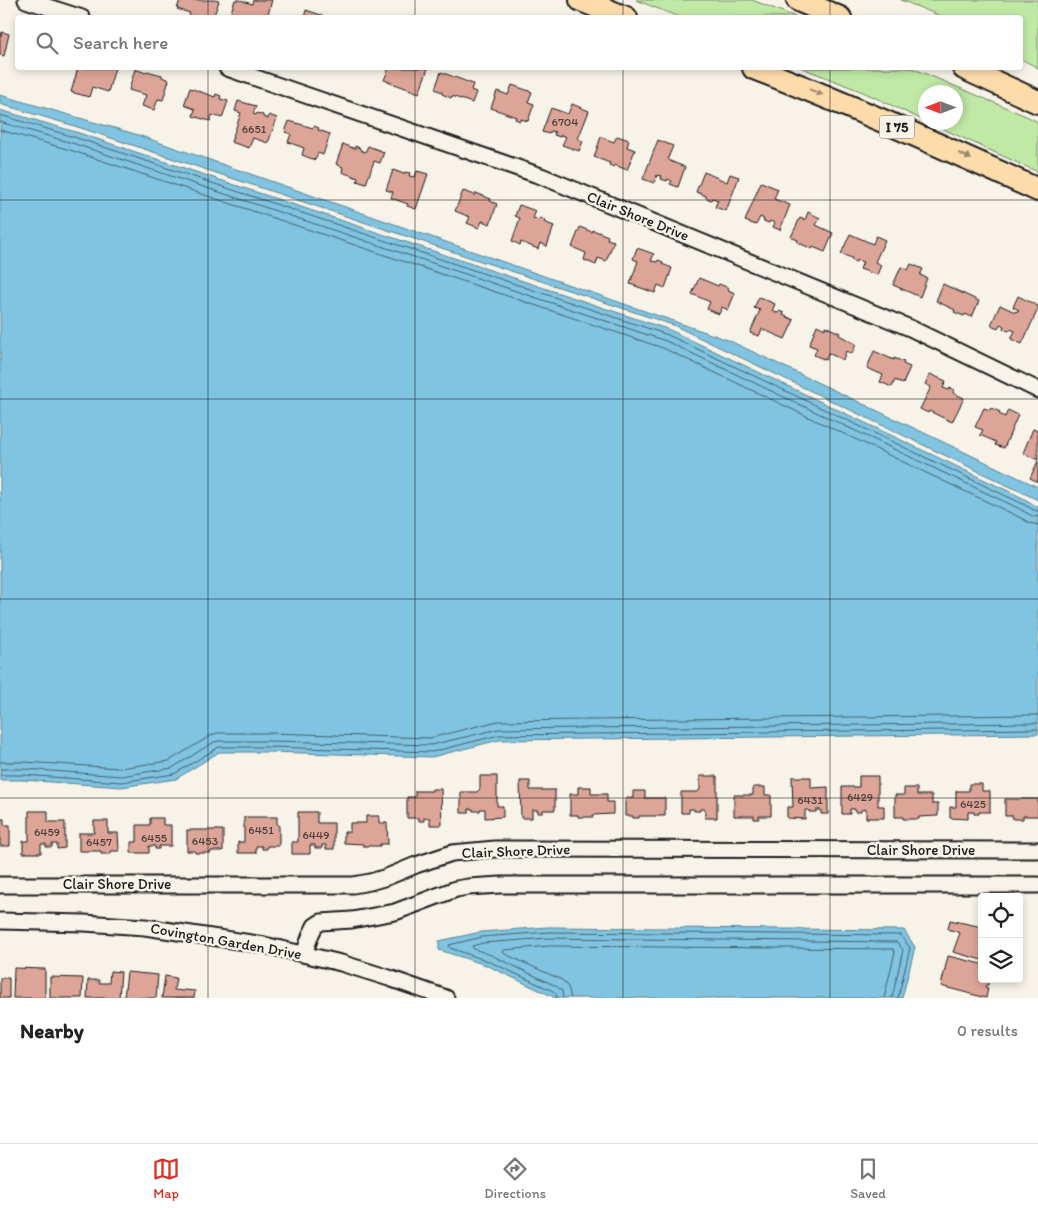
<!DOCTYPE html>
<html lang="en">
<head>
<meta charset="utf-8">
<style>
	body { margin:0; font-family:Itim,sans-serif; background:#f2f2f2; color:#222 }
	.controls { position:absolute; right:15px; bottom:15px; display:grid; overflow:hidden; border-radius:5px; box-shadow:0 2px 8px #0003 }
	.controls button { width:45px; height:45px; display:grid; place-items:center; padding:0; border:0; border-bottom:1px solid #e0e0e0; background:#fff; color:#222; font:25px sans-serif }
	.compass { position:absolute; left:918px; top:85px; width:45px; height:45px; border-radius:50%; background:#fff; box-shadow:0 2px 8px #0003; rotate:270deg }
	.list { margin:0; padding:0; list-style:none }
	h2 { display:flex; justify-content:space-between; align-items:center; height:65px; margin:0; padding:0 20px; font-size:21px }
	h2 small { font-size:16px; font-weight:400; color:#767676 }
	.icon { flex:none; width:28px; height:28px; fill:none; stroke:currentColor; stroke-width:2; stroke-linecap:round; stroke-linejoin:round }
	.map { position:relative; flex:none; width:1038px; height:998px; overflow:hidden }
	.search { position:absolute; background:#fff; box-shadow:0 2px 8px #0003; left:15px; right:15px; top:15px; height:55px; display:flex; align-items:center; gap:12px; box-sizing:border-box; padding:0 18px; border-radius:5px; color:#767676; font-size:19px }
	.sheet { height:145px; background:#fff }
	nav { display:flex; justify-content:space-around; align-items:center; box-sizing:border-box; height:70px; border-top:1px solid #e0e0e0; background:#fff; font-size:14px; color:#767676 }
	nav a { display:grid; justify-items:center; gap:2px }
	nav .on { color:#d93025 }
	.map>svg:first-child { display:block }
</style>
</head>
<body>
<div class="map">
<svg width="1038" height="998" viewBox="0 0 1038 998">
	<rect width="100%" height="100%" fill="#f7f3e8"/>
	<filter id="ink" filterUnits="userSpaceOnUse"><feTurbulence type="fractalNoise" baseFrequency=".02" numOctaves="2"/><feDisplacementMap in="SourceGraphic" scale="10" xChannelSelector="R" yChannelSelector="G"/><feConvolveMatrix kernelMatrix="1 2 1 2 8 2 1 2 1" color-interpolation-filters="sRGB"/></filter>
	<g filter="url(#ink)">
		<path fill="#c0e9a6" stroke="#6e8261" d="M636,0H752L796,17H679Z
			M901,0H1038V68L1021,59L1020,18L943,17Z
			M802,68H912L1026,116L1038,122V172L930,123L956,122V92H926L925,121L863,92Z"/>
		<path fill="#80c4e1" stroke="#588192" d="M0,95L135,134L728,340L1038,487V500L673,325L78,127L0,104Z
			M0,110L76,132L670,330L1023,498L1038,507V734L499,740L432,757L270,752H219L176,779L121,787L23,780H0Z
			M548,927L904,930L915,947L902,998H556L486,965L439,950V941L481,932Z"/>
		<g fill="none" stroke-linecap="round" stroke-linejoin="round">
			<path stroke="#445f6b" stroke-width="1" d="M0,115L74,137L668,335L1021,503L1034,510L1038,511
				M0,122L72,143L666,341L1018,508L1032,516L1038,517
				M0,130L70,150L663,348L1015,515L1030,523L1038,525
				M0,762H24L120,768L169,761L210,736L217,733H270L430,738L498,721L1038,715
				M0,769H24L121,776L172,768L214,742L219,741H270L431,745L499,729L1038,723
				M0,775H23L121,782L174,774L219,747H270L432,752L499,735L1038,729
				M557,998L556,994L553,991L488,961L450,948L449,945L482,937L549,932L901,935L910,948L898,998
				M563,998L562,991L556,986L491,955L474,949L472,946L483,943L549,938L897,942L903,950L892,998
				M571,998L568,987L562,980L505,954L503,952L504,950L549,946L893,949L895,952L884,998"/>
		</g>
		<path fill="#dda498" stroke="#1c1c1c" d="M180,0H215L219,1L213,18H195L189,15L190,13L177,9Z
			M235,0H240L252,4L253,0H272L267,18H229Z
			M306,10L324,16L323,18H304Z
			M2,32L9,34L4,56L0,55V36H1Z
			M78,68H115L108,92L92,87L89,97L71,92Z
			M389,68H428L419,93L384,80Z
			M135,69L146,73L147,71L162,75V77L169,80L163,100L158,99L154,110L142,106L146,95L129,90Z
			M441,72L473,84L471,90L476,92L472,103L452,96L451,98L442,94V92L435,89Z
			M512,85L532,92L528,102L534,104L528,121L521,119L520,121L515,119L516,117L491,108L497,91L508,95Z
			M190,88L215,97L216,94L221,96L220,99L228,101L222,118L212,115L210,121L193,116L195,109L184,105Z
			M238,101L256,106L253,114L256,115L257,113L263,115V117L268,119L269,115L277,118L268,143L253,138L249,148L231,142L241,113L235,111Z
			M572,104L589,111L578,139L583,141L579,151L562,145L566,137L561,135L560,137L554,135L555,132L551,131L549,134L542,132L551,108L568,114Z
			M289,121L313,128L314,126L319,128L318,130L330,134L323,155L318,153L315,160L302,155L304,148L288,142L291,134L285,132Z
			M617,136L629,140L627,147L635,150L627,170L615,165L614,167L609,165L610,163L594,157L601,137L614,142Z
			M658,140L673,146L668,158L670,161L685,167L678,187L670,184L672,181L668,179L667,181L661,179L662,176L657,175L654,183L643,179Z
			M343,144L355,149V146L360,148V150L365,152L368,146L384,152L380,163L374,161L366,184L357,181L358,178L342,172L343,167L336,164Z
			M393,170L404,174L405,172L410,173L409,176L415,177L417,171L428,174L416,209L407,206L408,204L391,198L393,192L386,190Z
			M704,172L727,182L730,174L739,177L726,211L715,207L718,200L712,198L711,200L706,198V196L696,192Z
			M761,182L778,189L774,199L790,205L780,230L773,227L775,223L770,221L769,223L763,221L764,219L760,217L756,225L745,221Z
			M463,191L475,195L476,193L491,199L490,201L497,204L490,224L482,221L479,228L467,223L470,217L455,211Z
			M519,205L536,211L533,218L539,220L540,218L545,220L544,222L554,226L547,246L540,243L538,249L521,242L520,245L512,241L520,218L515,216Z
			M808,212L820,218L816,225L833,233L825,252L813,247L812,249L797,242L798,240L791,237L800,218L805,220Z
			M580,227L592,232L593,230L608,236L607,239L614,241L606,261L598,258L596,265L584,260L586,253L572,247Z
			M850,234L873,244L876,236L885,240L875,262L881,265L877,275L860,269L863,262L857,260L856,262L851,260L852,258L841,254Z
			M637,248L654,254L651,261L657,262L658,260L663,262L662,264L672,268L665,288L658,285L655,293L630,284L638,261L633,259Z
			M911,264L923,269L920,275L927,278L920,297L893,285L901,267L908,270Z
			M699,278L718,286L719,284L729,288L728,290L735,293L728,310L722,307L719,314L707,309L710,302L692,294Z
			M943,284L979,301L972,317L965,314L964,316L954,312L955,310L936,301Z
			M1018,296L1038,306V309L1022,344L1011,339L1015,331L1010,329L1009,331L1003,329L1004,326L1000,324L998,328L991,325L1000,305L1015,312L1018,311L1019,310L1013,307Z
			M759,297L775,304L772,311L778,313L779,311L784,313L783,315L794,320L785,339L762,329L759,336L750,333L760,310L754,308Z
			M817,325L825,329V326L840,333L839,335L856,344L852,354L846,351L843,360L828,353L826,360L814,355L817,348L809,345Z
			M874,351L894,360V358L904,362L903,364L910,367L903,384L895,380L892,387L880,382L883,375L867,368Z
			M930,374L946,381L943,388L949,390L950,388L954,390L953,393L964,398L952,422L929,411L928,413L920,409L931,387L925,384Z
			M984,408L990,410L991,408L1000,412L999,414L1005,417L1008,410L1018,415L1004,448L995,445L996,442L980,435L983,430L975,427Z
			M1033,429L1038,431V460L1023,453Z
			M1038,461V482L1030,478Z
			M480,776H497V806H503V817L485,818V809H480V811H473V809H469V813H461V792H477L480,789Z
			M700,776H717V818H705V809H700V811H694V809H689V813H681V792H698L700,789Z
			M859,776H878V806H884V818H866V809L861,810V812H855V809H850V814H842V787H859Z
			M792,777H811V788L828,787V814H821V810H816V812H809V810H805V819L787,818V807H793Z
			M520,781H530V790H555V810H543V813H538V810H532V818H521Z
			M969,784H982V791H990V812H979V814H974V812H968V819L950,818V807H956V791H969Z
			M578,787H591V794H607V802H613V814L593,815V817H578V815H570V794H578Z
			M753,787H765V795H771V816H759V819H754V816H734V795H753Z
			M904,788H917V795H932V804H938V816L919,817V819H903V817H895V795H904Z
			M432,789H441L442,825H430V818H424V821H419V818H407V797H415V791H432Z
			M633,791H645V798H665V816H639V818H633V816H625V798H633Z
			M1005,799H1038V816H1023V819H1013V816H1005Z
			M29,811H48V822H65V848L57,849V844H52V847H46V844H41V853H23V841H29Z
			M298,812H317V823H334V849H326V845H322V848H315V845H310V854H292V842H298Z
			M366,816H379V823H387L388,844H380V846H363V844L344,843V832H350V823H366Z
			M244,817H277V825H279V846H267V849H262V846H256V853H238V842H244Z
			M150,818H163V825H171V846H159V849H155V846H149V853H131V842H137V825H150Z
			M0,819H4V825H10V846H0Z
			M94,821H108V833H118L119,851H111V854H101V851H79V833H94Z
			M187,830H223V851H211V853H195V851H187Z
			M950,920L982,927V960L953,952L960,933L948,929Z
			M948,956L982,964V979H989L988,985H986L985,987L988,988L986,998L941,986Z
			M14,968L45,969V998H13Z
			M110,971L121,972L119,998H87L88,980H99V983H109Z
			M127,972L158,975L156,998H124Z
			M165,976L176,978L174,990L184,991V990L195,991L194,998H162Z
			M50,977L83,978L82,998H50Z
			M0,978H9V998H0Z"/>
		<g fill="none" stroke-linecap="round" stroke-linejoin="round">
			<g stroke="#1c1c1c" stroke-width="19">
				<path id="minor" d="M26,0L82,18
					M227,68L541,176L910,328L1038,390
					M0,885H353L370,882L387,877L416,865L452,853L495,849L1038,850
					M0,921L84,923L145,927L264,945L341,963L389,978L446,998
					M304,954L311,934L315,926L321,922L352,920L395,912L456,889L468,887L501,885H1038"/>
			</g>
			<g stroke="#1c1c1c" stroke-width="26">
				<path id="highway" d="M581,0L626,18
					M798,0L840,18
					M754,68C850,105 944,147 1038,190
					M964,68L1038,102"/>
			</g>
			<use href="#minor" stroke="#f7f3e8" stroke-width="15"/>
			<use href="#highway" stroke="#fddcac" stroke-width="22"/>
		</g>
		<defs><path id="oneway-solid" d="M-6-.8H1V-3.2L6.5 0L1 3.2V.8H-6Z" transform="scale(1.25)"/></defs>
		<g fill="#98866b">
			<use href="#oneway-solid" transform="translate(816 92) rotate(22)"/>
			<use href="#oneway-solid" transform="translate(965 156) rotate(25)"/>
		</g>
	</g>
	<path fill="none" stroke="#1c1c1c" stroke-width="1" stroke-opacity="0.55" d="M208,0V18M415,0V18M623,0V18M830,0V18M208,68V998M415,68V998M623,68V998M830,68V998M0,200H1038M0,399H1038M0,599H1038M0,798H1038"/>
	<g text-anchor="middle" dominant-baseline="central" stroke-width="5" stroke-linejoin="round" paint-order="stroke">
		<g font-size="12" fill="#4c3e3b">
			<text x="565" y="122">6704</text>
			<text x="254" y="129">6651</text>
			<text x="860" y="797">6429</text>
			<text x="810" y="800">6431</text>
			<text x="973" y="804">6425</text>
			<text x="261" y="830">6451</text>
			<text x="47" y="832">6459</text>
			<text x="316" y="835">6449</text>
			<text x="154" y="838">6455</text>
			<text x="205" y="841">6453</text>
			<text x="99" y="842">6457</text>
		</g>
		<rect fill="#f7f3e8" stroke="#5e5c59" stroke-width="1" x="879.5" y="115.5" width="35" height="23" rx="4"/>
		<g font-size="14" font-weight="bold" fill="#1c1c1c">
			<text x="897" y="127">I 75</text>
		</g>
		<g font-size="15" fill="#1c1c1c" stroke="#f7f3e8">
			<text transform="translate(638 216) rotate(22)">Clair Shore Drive</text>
			<text x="921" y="850">Clair Shore Drive</text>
			<text transform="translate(516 851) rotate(-2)">Clair Shore Drive</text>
			<text x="117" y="884">Clair Shore Drive</text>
			<text transform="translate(226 941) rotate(10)">Covington Garden Drive</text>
		</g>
	</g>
</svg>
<div class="controls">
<button><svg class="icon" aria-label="locate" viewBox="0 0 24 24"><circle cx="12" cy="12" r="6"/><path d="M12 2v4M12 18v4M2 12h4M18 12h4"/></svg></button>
<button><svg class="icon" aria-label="layers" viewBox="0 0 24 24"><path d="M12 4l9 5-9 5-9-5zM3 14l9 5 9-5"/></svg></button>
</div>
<svg class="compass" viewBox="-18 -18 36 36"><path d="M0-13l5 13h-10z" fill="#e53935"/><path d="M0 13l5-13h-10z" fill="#767676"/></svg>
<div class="search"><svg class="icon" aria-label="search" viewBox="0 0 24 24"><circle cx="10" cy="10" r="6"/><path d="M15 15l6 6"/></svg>Search here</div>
</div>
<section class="sheet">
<h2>Nearby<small>0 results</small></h2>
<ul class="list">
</ul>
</section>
<nav>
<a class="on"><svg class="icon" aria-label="map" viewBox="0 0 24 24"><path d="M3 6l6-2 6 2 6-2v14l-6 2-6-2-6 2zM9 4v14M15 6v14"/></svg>Map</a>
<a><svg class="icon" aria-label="directions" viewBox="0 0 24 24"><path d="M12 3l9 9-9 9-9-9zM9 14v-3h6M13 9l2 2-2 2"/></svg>Directions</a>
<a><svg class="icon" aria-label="saved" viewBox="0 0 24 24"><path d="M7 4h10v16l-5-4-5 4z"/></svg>Saved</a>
</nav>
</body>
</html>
